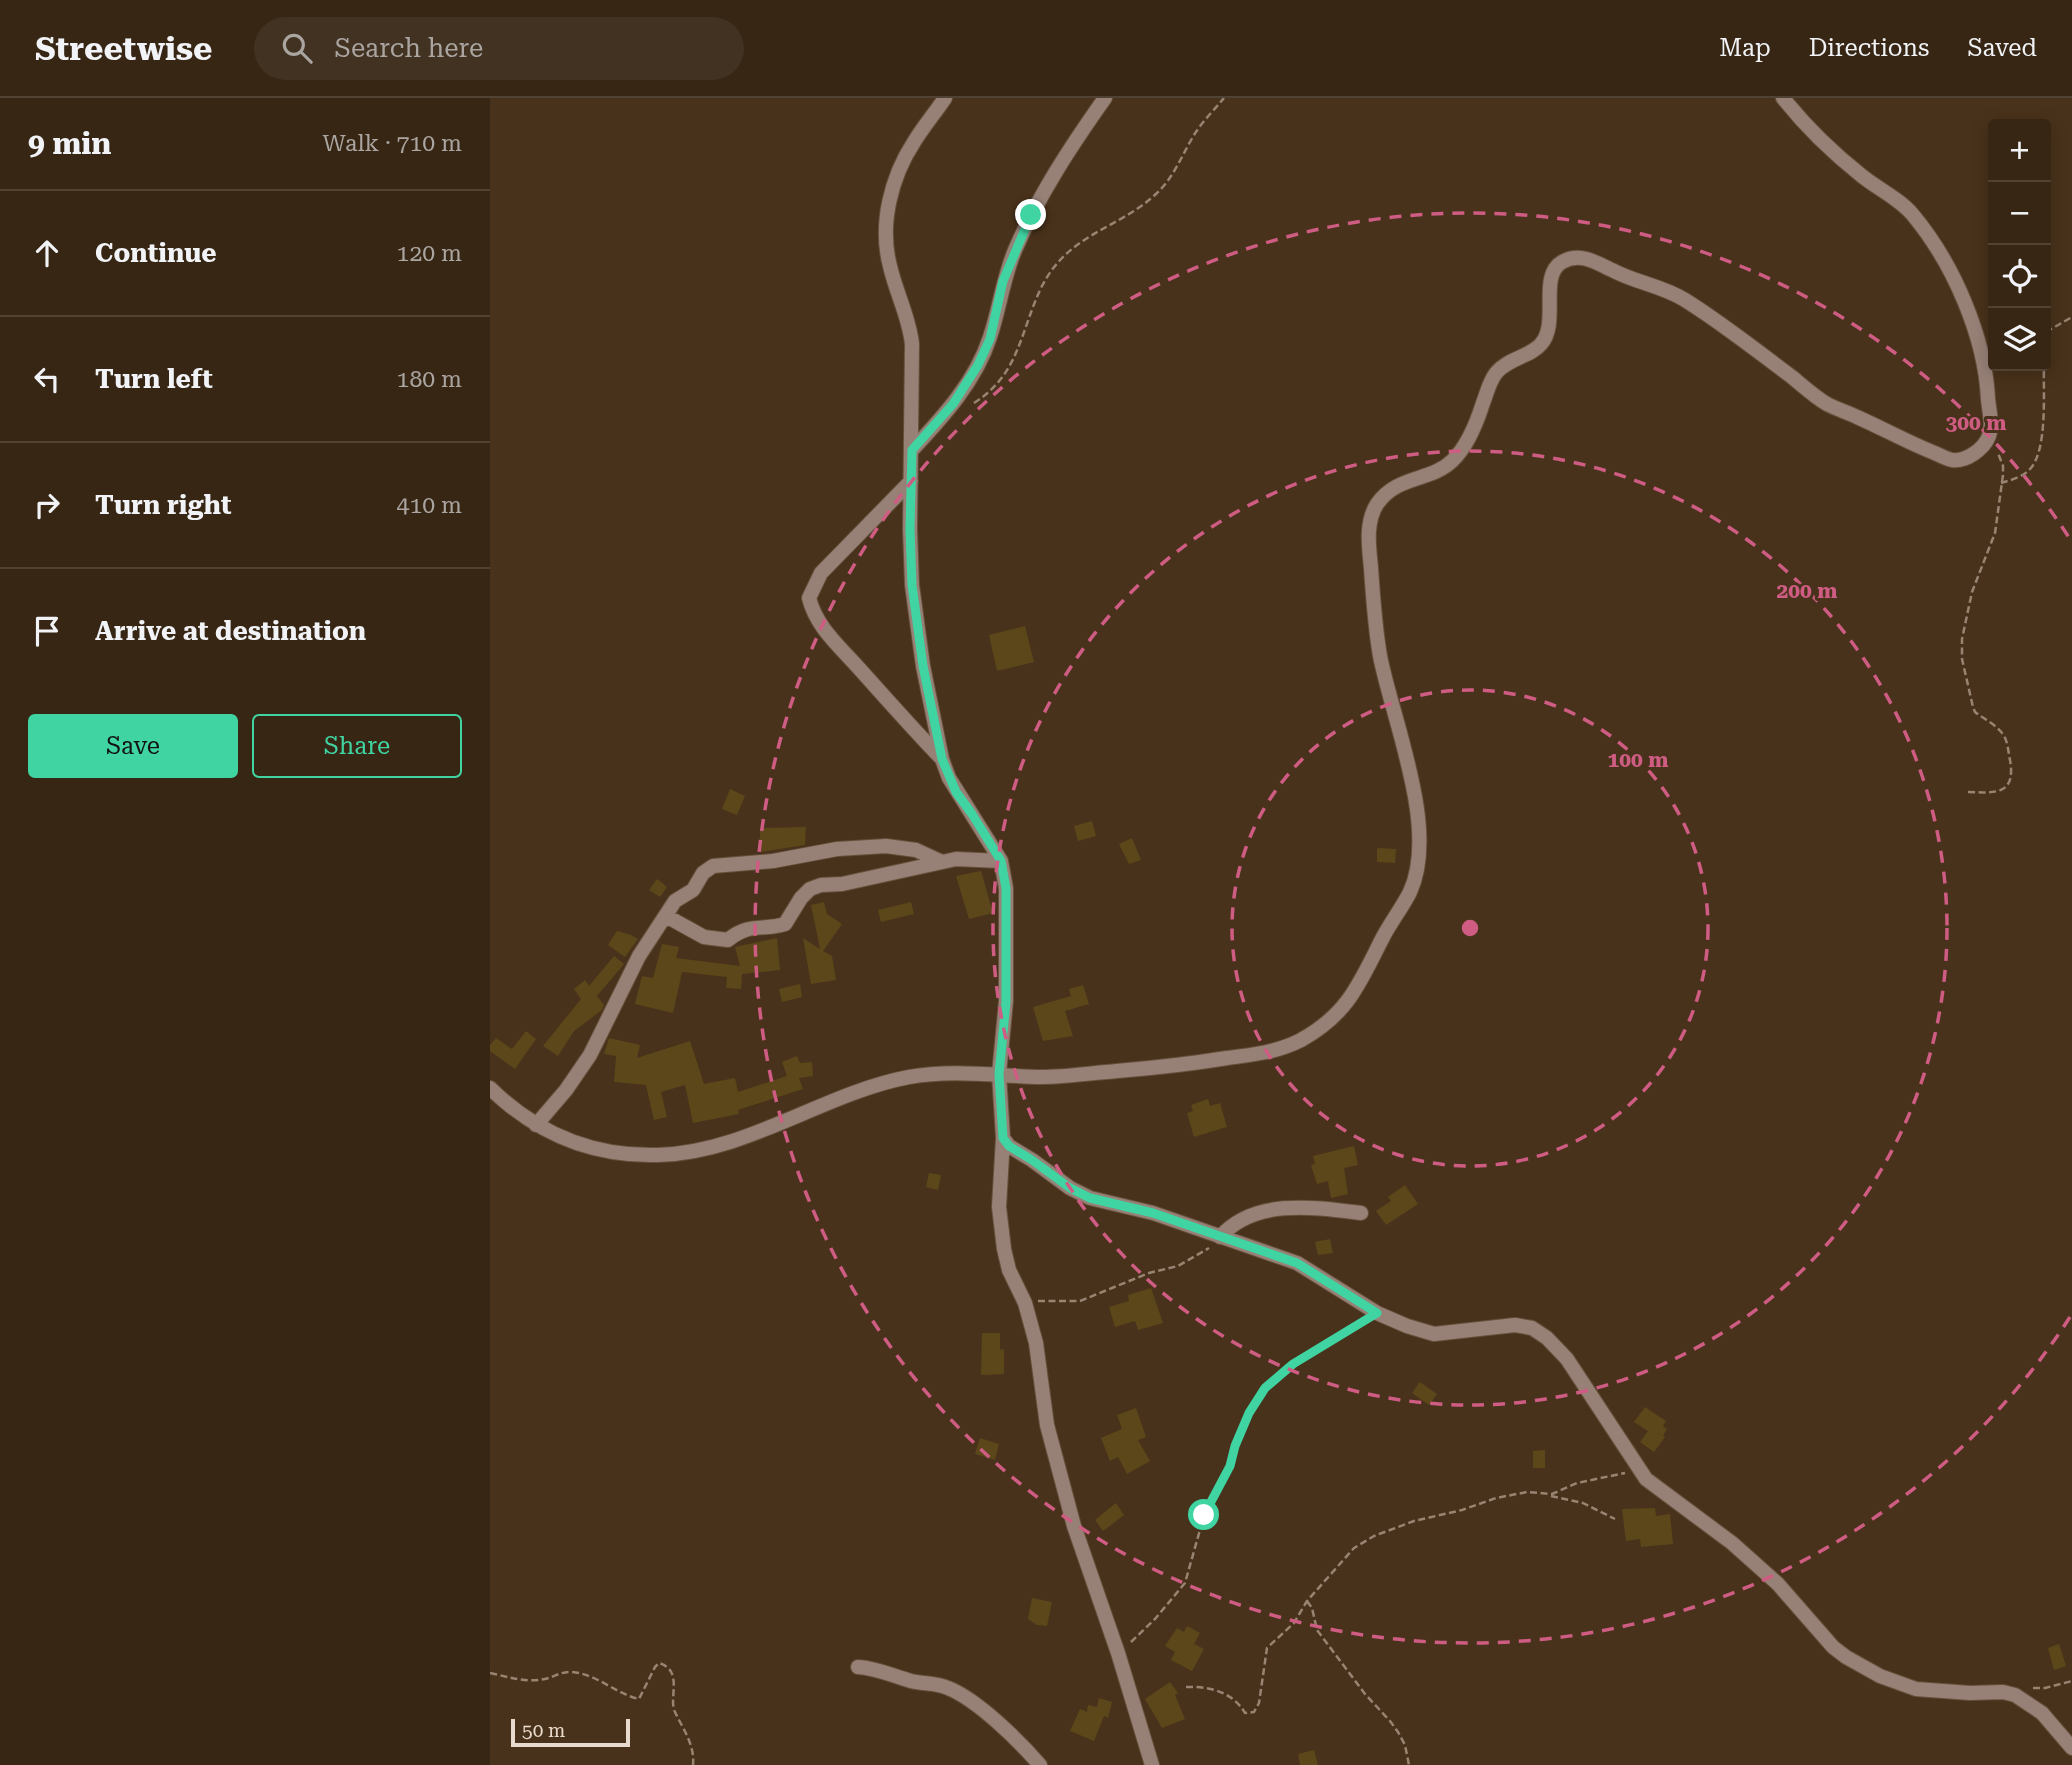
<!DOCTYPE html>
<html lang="en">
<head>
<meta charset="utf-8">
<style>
	body { margin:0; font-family:"Roboto Serif",serif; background:#423222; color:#f1f3f6 }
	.controls { position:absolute; right:21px; top:21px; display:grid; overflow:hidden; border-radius:7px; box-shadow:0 4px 18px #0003 }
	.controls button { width:63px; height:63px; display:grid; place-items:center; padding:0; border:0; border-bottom:2px solid #514334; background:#372614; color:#f1f3f6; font:35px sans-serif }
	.scale { position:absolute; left:21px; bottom:18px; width:119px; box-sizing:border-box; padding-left:7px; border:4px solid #e8dacc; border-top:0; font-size:19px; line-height:24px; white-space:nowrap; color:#e8dacc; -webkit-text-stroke:5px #49321b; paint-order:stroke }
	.stop { position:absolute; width:21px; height:21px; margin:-16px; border:5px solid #3fd4a2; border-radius:50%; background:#fff }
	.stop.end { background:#3fd4a2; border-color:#fff; box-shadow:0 2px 7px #0008 }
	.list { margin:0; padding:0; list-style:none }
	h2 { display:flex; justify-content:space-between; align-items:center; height:91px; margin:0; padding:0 28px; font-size:30px }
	h2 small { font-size:23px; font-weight:400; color:#aaa5a0 }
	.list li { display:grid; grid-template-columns:46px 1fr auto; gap:21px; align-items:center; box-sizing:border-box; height:126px; padding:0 28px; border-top:2px solid #514334 }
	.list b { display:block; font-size:26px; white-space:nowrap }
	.list em { font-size:23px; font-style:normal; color:#aaa5a0 }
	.actions { display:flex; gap:14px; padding:21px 28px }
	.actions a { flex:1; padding:16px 0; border:2px solid #3fd4a2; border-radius:7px; text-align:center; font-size:24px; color:#3fd4a2 }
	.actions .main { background:#3fd4a2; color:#111 }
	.icon { flex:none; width:38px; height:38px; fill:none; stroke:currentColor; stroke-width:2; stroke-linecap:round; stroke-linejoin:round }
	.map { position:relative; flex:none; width:1582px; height:1667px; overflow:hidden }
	header { display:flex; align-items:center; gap:42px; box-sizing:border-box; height:98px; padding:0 35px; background:#372614; border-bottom:2px solid #514334 }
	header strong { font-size:33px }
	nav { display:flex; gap:38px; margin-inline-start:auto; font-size:24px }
	.search { width:490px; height:63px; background:#423222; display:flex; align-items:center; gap:18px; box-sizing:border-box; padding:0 24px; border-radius:38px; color:#aaa5a0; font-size:26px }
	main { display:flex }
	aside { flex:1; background:#372614 }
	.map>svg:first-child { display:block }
</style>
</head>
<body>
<header>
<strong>Streetwise</strong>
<div class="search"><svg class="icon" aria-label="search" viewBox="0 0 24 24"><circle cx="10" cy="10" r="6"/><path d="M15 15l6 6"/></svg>Search here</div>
<nav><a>Map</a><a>Directions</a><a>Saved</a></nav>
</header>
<main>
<aside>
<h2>9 min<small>Walk · 710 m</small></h2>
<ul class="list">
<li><svg class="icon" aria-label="ahead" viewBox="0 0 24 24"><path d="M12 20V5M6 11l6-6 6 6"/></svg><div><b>Continue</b></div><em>120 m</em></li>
<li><svg class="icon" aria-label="left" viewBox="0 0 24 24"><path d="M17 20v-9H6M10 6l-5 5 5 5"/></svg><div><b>Turn left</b></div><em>180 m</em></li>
<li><svg class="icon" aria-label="right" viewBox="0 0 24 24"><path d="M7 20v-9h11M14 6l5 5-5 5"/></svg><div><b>Turn right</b></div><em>410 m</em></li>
<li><svg class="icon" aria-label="arrive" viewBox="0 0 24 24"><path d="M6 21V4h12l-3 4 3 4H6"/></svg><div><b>Arrive at destination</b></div></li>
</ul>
<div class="actions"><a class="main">Save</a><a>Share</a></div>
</aside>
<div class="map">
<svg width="1582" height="1667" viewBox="0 0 1582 1667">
	<rect width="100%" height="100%" fill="#49321b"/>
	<path fill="#5b4719" d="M535,528L544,564L507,573L499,537Z
		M240,691L255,698L247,717L232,711Z
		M602,723L606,738L588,743L584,728Z
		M316,729L315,747L270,754V730Z
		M642,740L651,762L639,766L629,746Z
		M887,750L906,751L905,765L887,764Z
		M491,773L503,815L479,821L466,778Z
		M167,781L177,789L170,799L159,792Z
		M334,804L337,816L352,826L333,853L342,858L346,882L321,886L313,840L330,851L321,807Z
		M421,804L424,816L391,824L388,812Z
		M127,833L141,837L148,841L135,859L118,847Z
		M287,840L290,872L252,876L251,891L236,890L237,879L192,874L183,915L145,906L152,878L163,880L172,846L189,849L186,860L250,868L245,849Z
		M124,858L134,866L107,898L114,907L112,912L84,933L68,958L53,948L91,901L84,891L95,882L99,888Z
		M310,886L312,899L292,904L289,891Z
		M593,887L599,906L575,913L583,938L553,943L543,909L581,898L579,891Z
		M36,933L46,941L25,971L0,953V947L6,940L22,951Z
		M119,940L150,947L147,960L200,943L214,986L245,980L248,994L297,978L292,964L307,958L310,965L322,964L323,978L309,980L313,991L248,1012L249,1016L203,1025L195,987L171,994L177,1019L164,1022L156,987L124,984L126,958L114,956Z
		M718,1001L720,1008L730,1005L737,1029L704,1039L697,1015L703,1013L701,1007Z
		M864,1048L868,1067L854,1070L858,1096L841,1100L838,1083L827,1086L821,1067L825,1066L823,1058Z
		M439,1075L451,1077L448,1092L436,1089Z
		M915,1087L928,1106L896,1127L886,1113L901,1103L898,1099Z
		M840,1141L843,1155L828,1157L825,1144Z
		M661,1190L673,1225L648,1232L645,1223L625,1229L619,1209L639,1203L638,1197Z
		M492,1235H510V1252L514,1251V1276L491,1277Z
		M930,1284L947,1296L939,1307L922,1295Z
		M1155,1309L1176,1323L1173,1328L1177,1331L1173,1338L1175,1339L1164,1354L1150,1344L1158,1333L1144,1324Z
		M646,1310L656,1339L648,1342L660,1363L637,1376L628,1359L620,1363L611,1340L632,1331L627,1317Z
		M490,1340L509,1346L505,1362L485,1356Z
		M1055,1352V1370H1043V1353Z
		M626,1405L634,1417L613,1433L605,1422Z
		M1165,1410L1166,1418L1180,1416L1183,1446L1151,1449L1150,1441L1136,1443L1132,1411Z
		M542,1500L562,1504L557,1528L547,1527L538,1521Z
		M697,1528L710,1535L704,1546L714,1551L702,1573L681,1562L685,1554L675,1548L687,1530L694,1534Z
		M1569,1546L1576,1568L1564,1572L1558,1550Z
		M680,1584L688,1595L685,1597L695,1621L672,1630L655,1601Z
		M609,1600L622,1604L618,1620L614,1618L604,1643L580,1633L590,1611L597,1614L598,1607L607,1609Z
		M824,1652L828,1667H810L808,1656Z"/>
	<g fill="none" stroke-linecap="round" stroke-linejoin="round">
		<g stroke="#66503b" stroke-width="16">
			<path id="minor" d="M455,0C445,15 433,29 424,44C401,79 389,127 400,168C406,195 419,218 422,246L420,431L422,487L433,568L452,661L459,680L511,763L516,790V903L509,976L513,1040L509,1109L514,1151L519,1172L535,1205L546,1245L557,1327L584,1428L628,1555L662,1667
				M422,352C453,319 486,283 500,239C510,209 513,180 525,152C548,98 581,48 615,0
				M421,383L331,475L319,500C326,528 347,546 366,567C394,598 422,630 451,660
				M176,818L214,839L238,842C259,824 273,833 295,826L311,800L320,791L331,787L352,786L466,761L511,763
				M0,990C47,1036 102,1059 168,1057C256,1055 334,995 419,979C463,971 507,978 551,979C576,979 602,975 627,973C664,970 700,966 737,960C762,957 788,954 811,942C858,916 869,886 892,841C900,825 912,810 920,794C949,731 903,624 890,558C885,529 883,500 881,470C879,449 875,425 887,406C907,377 940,384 962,363C977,349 987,324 993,305C997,295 999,284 1006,275C1018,260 1040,259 1051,246C1070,225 1048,178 1072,164C1091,153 1108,166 1124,173C1147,185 1173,188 1195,202C1232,225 1267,253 1302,279C1313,288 1325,299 1337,306C1346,311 1357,314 1367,319C1394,331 1419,345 1447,356C1451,358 1457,361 1462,362C1476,364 1494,351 1499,338C1503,326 1499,312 1498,301C1495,238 1463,165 1423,117C1410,101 1388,91 1372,78C1343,55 1316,29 1293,0
				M46,1027L76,992L100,957L149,858L185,803L203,792L213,775L223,768L283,763L347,751L396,748L426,752L452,764
				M513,1040L519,1048L542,1062L580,1090L600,1100L663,1115L807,1165L887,1215L917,1228L944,1236L1025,1227L1042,1230L1057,1240L1077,1261L1156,1381L1242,1445L1288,1486L1343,1549L1356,1559L1390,1578L1426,1591L1480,1595L1513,1594L1525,1597L1552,1615L1582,1650
				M730,1139C764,1100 824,1109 871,1115
				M368,1569C387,1570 403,1578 421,1583C433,1586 447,1585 458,1590C488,1602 529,1643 550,1667"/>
		</g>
		<path stroke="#978472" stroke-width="2.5" stroke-dasharray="7 3.5" stroke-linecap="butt" d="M1556,234L1582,219
			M484,305C530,276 530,233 552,188C580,134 628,132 667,95C684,79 692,57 704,37C712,24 724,12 734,0
			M1511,385C1521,382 1533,379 1540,371C1558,352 1553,293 1554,268
			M1478,694C1506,695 1526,697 1520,662C1518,653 1518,642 1512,635C1505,626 1494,621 1485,614L1483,609L1472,561V541L1482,494L1505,435L1513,377V368L1508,355
			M548,1203H590L659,1175L688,1168L719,1150
			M1061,1398L1093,1405L1125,1421
			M817,1503L822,1510L827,1532L875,1596L900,1623L908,1634L915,1647L919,1667
			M641,1544L665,1521L695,1485L717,1407L740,1368L745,1348L759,1315L775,1290L793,1272L871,1224
			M0,1575C19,1579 35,1585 55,1581C64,1579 72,1573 82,1574C107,1576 126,1596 149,1601L165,1569L169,1565C194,1572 178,1601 185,1614C193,1631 205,1647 203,1667
			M696,1589C719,1588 743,1594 755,1615L764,1614L769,1605L777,1550L804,1525L817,1503L864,1450L884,1438L924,1423L972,1412L1006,1400L1037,1394L1062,1396L1087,1385L1135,1375
			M1543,1590H1555L1582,1583"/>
		<use href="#minor" stroke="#978177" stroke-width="14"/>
	</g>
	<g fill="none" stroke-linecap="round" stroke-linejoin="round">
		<path stroke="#3fd4a2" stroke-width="9" d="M541,117L513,183L500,241L488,267L463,306L422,352L420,431L422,487L433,568L452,661L466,694L482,716L511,763L516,790V904L509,976L513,1040L519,1048L542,1062L580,1090L600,1100L663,1115L807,1165L887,1215L803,1266L775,1290L759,1315L745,1348L740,1368L714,1417"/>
	</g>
	<g fill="none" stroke="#cf5c83" stroke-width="3.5" stroke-dasharray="12 9">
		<circle cx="980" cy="830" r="238"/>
		<circle cx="980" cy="830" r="477"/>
		<path d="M1580 1219A715 715 0 1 1 1580 441"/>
	</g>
	<circle cx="980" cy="830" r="10" fill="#cf5c83" stroke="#49321b" stroke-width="3.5"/>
	<g font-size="21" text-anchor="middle" font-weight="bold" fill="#cf5c83" stroke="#49321b" stroke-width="6" stroke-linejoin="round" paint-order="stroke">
		<text x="1486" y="332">300 m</text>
		<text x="1317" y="500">200 m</text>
		<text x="1148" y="669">100 m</text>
	</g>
</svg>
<div class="controls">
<button>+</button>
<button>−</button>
<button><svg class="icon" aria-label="locate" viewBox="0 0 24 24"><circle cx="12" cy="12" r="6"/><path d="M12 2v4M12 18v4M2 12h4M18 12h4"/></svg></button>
<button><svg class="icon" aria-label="layers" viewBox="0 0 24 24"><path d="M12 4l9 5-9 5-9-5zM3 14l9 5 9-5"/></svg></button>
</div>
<div class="scale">50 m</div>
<div class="stop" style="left:714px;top:1417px"></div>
<div class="stop end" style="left:541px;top:117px"></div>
</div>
</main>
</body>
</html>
